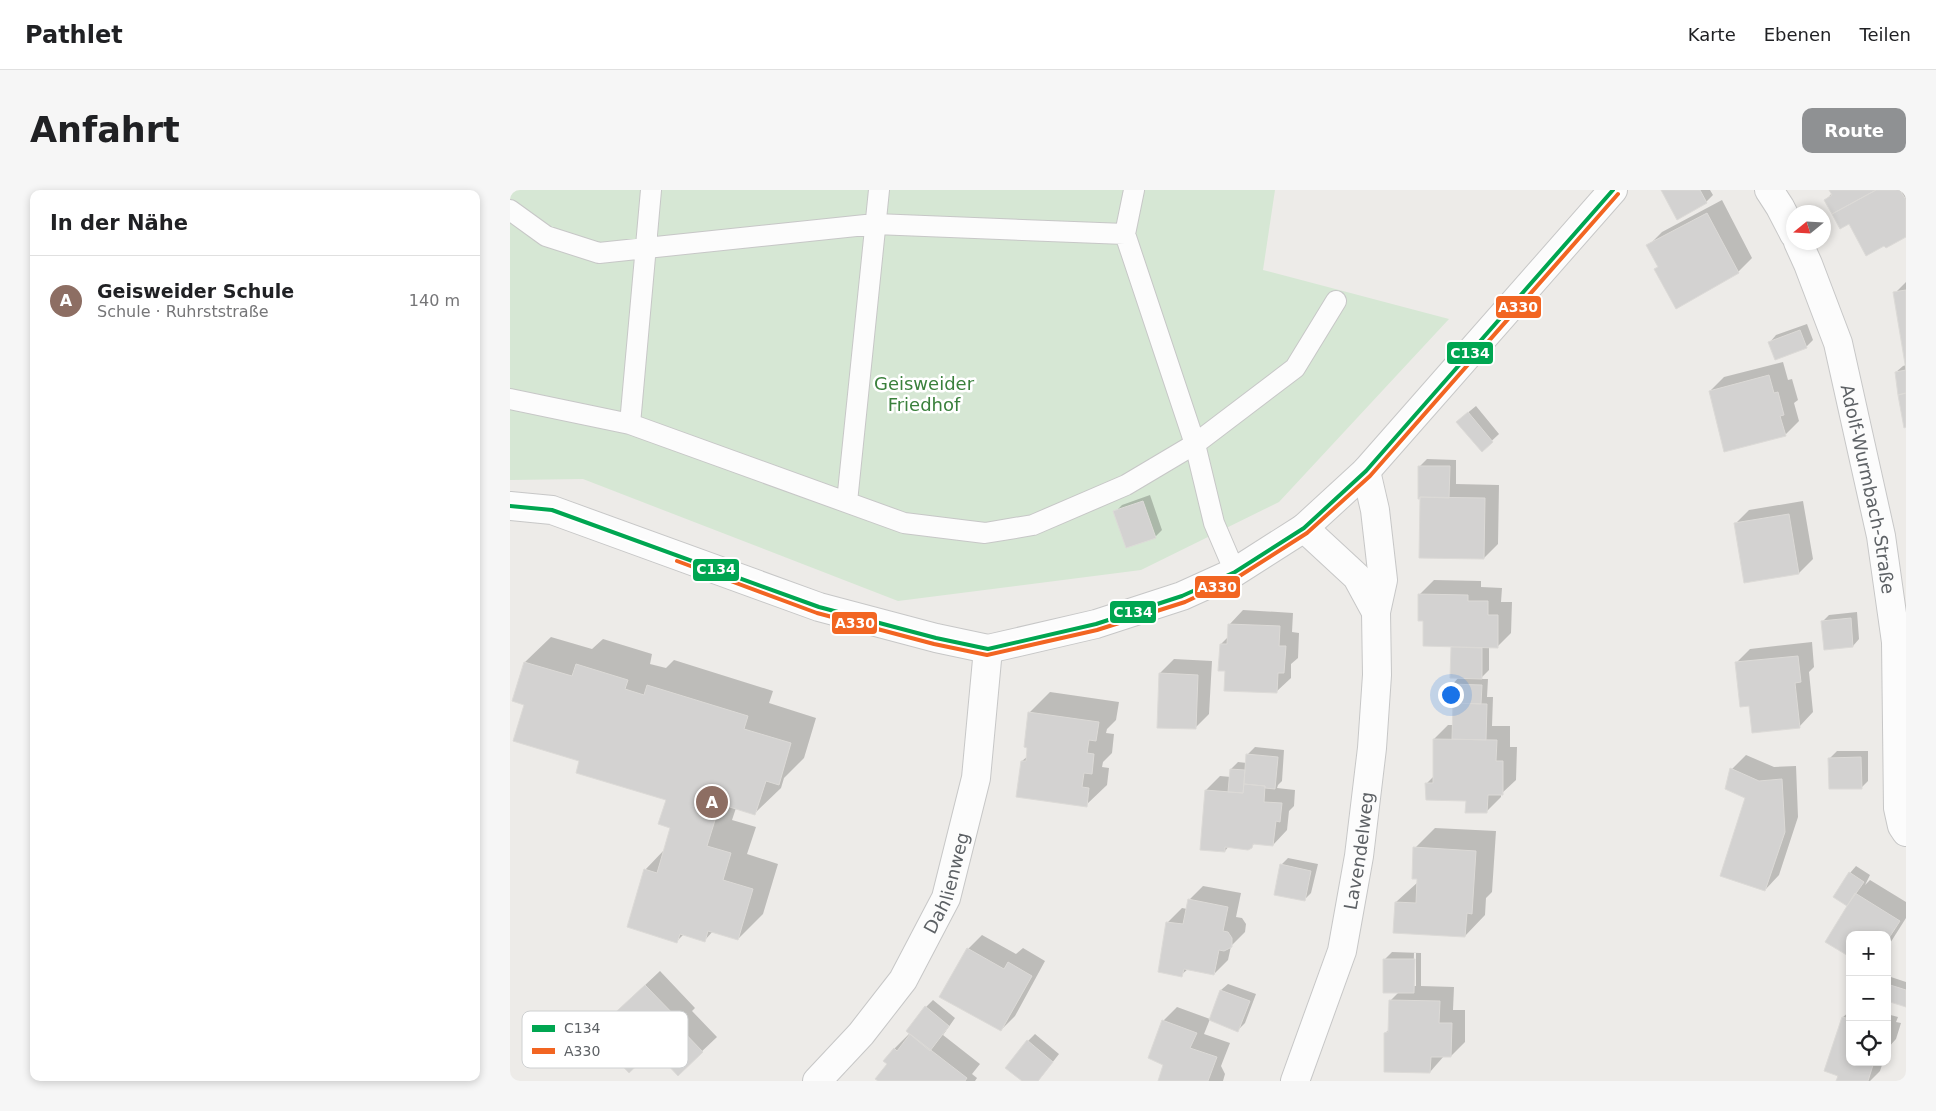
<!DOCTYPE html>
<html lang="de">
<head>
<meta charset="utf-8">
<style>
	body { margin:0; font-family:"DejaVu Sans",sans-serif; background:#f6f6f6; color:#202124 }
	.controls { position:absolute; right:15px; bottom:15px; display:grid; overflow:hidden; border-radius:10px; box-shadow:0 2px 8px #0003 }
	.controls button { width:45px; height:45px; display:grid; place-items:center; padding:0; border:0; border-bottom:1px solid #e0e0e0; background:#fff; color:#202124; font:25px sans-serif }
	.compass { position:absolute; left:1276px; top:15px; width:45px; height:45px; border-radius:50%; background:#fff; box-shadow:0 2px 8px #0003; rotate:252deg }
	.you { position:absolute; left:940px; top:504px; width:18px; height:18px; margin:-12px; border:4px solid #fff; border-radius:50%; background:#1a73e8; box-shadow:0 0 0 8px #1a73e833 }
	.badge { display:grid; place-items:center; width:32px; height:32px; border-radius:50%; background:#8f9193; color:#fff; font-size:16px; font-weight:700 }
	.pin { position:absolute; translate:-50% -50%; border:2px solid #fff; box-shadow:0 1px 5px #0006 }
	.list { margin:0; padding:0; list-style:none }
	h2 { display:flex; justify-content:space-between; align-items:center; height:65px; margin:0; padding:0 20px; font-size:21px }
	h2 small { font-size:16px; font-weight:400; color:#757577 }
	.list li { display:grid; grid-template-columns:32px 1fr auto; gap:15px; align-items:center; box-sizing:border-box; height:90px; padding:0 20px; border-top:1px solid #e0e0e0 }
	.list b { display:block; font-size:19px; white-space:nowrap }
	.list p { margin:0; font-size:16px; white-space:nowrap; color:#757577 }
	.list em { font-size:16px; font-style:normal; color:#757577 }
	.icon { flex:none; width:28px; height:28px; fill:none; stroke:currentColor; stroke-width:2; stroke-linecap:round; stroke-linejoin:round }
	.map { position:relative; flex:none; width:1396px; height:891px; overflow:hidden; border-radius:10px }
	header { display:flex; align-items:center; gap:30px; box-sizing:border-box; height:70px; padding:0 25px; background:#fff; border-bottom:1px solid #e0e0e0 }
	header strong { font-size:24px }
	nav { display:flex; gap:28px; margin-inline-start:auto; font-size:18px }
	.intro { display:flex; align-items:center; justify-content:space-between; box-sizing:border-box; height:120px; padding:0 30px }
	h1 { margin:0; font-size:35px }
	.button { padding:12px 22px; border-radius:10px; background:#8f9193; color:#fff; font-size:18px; font-weight:700 }
	main { display:flex; gap:30px; padding:0 30px }
	aside { flex:1; background:#fff; border-radius:10px; box-shadow:0 2px 8px #0003 }
	.map>svg:first-child { display:block }
</style>
</head>
<body>
<header>
<strong>Pathlet</strong>
<nav><a>Karte</a><a>Ebenen</a><a>Teilen</a></nav>
</header>
<div class="intro"><h1>Anfahrt</h1><a class="button">Route</a></div>
<main>
<aside>
<h2>In der Nähe<small></small></h2>
<ul class="list">
<li><span class="badge" style="background:#8d6e63">A</span><div><b>Geisweider Schule</b><p>Schule · Ruhrststraße</p></div><em>140 m</em></li>
</ul>
</aside>
<div class="map">
<svg width="1396" height="891" viewBox="0 0 1396 891">
	<rect width="100%" height="100%" fill="#edebe8"/>
	<path fill="#d6e7d4" d="M0,0H765L753,80L939,129L769,312L631,380L388,411L73,289L0,290Z"/>
	<path fill="#0003" fill-rule="evenodd" d="M1153,0H1200L1203,5L1196,12Z
		M1320,0H1396V46L1339,33L1316,10L1322,3Z
		M1212,10L1242,68L1228,82L1166,118L1145,80L1149,76L1138,56L1152,42Z
		M1396,92V174L1385,103Z
		M1297,134L1303,150L1296,157L1260,152L1266,145Z
		M1273,172L1278,190L1282,189L1288,210L1284,213L1289,231L1275,245L1200,201L1214,187Z
		M1396,175V236L1386,182L1393,176Z
		M966,216L989,244L972,260L955,225Z
		M917,269L946,270V294L989,295L988,354L974,368L911,306L910,276Z
		M640,305L652,340L645,347L605,322L612,315Z
		M1293,311L1303,369L1289,383L1225,334L1239,320Z
		M924,390L971,391V397L992,398L991,412H1002L1001,443L987,457L979,456V480L970,489H978L977,507H983L982,536H1000V557H1007L1006,590L991,604V607L977,621L957,610L917,593L924,586V549L938,535H944L945,512L942,495L949,487L942,457L944,456L914,430L910,404Z
		M733,420L783,423L782,442L789,443L788,468L781,474V488L766,502L716,480L711,454L718,447L719,435Z
		M1347,422L1349,449L1343,456L1312,432L1319,425Z
		M41,447L82,459L93,449L142,464L140,474L156,478L164,470L263,501L259,513L306,528L294,568L274,588L271,598L245,623L226,618L222,630L246,637L237,664L268,674L253,724L228,749L203,741L195,750L174,744L167,751L135,680L155,659L162,637L157,610L71,570L16,514L3,511L15,472Z
		M1302,452L1304,477L1299,482L1303,522L1289,537L1240,515L1226,473L1240,459Z
		M664,469L702,471L699,524L685,538L650,483Z
		M540,502L609,512L606,530L597,539L596,543L604,544L602,563L593,572L592,577L599,578L597,595L576,615L512,571L518,566L519,557L515,556L520,522Z
		M745,557L774,560L772,591L768,595L767,598L785,600L784,616L779,621L777,640L763,655L745,653L741,657L719,656L715,661L696,600L710,586L721,587V579L728,572L737,573L738,564Z
		M1327,561H1358V591L1351,598L1320,568Z
		M1236,565L1264,577L1286,576L1288,627L1269,685L1255,700L1237,607L1222,579Z
		M925,638L986,641L982,702L976,708L975,725L955,746L886,712L908,692L905,658Z
		M778,668L808,674L801,703L794,710L771,675Z
		M1346,676L1360,685L1355,695L1360,690L1396,712V728L1377,758V745H1340L1316,751L1342,711L1340,683Z
		M693,696L731,703L726,727L732,728L736,734L735,742L721,756L718,770L704,784L678,779L671,785L649,781L658,732L672,718L677,719L679,710Z
		M472,745L506,764L513,758L535,771L505,826L491,840L458,759Z
		M882,762L911,763V796L944,797L943,820H955V852L941,866H934L920,882L875,843L880,839L881,810L889,802L875,769ZM904,763H906V796H903Z
		M150,781L185,818L182,821L207,847L168,884V861L155,847L98,830Z
		M1381,787L1396,792V816L1377,810V791Z
		M718,794L746,804L735,833L728,840L711,800Z
		M423,810L445,828L433,845L470,874L462,884L467,888L465,891H370L384,859L400,843L416,817Z
		M667,817L700,829L694,844L720,853L711,876L715,884L713,891H650L655,874L653,831Z
		M1340,821V872H1373L1370,881L1360,891H1327L1333,827Z
		M1377,824L1388,827L1386,832L1391,833L1386,849L1377,859Z
		M525,844L549,864L528,891H514L518,851Z"/>
	<path fill="#d3d2d1" stroke="#dcdad7" d="M1151,0H1190L1197,13L1167,30Z
		M1319,0H1366L1322,24L1314,10L1322,5Z
		M1366,0H1390L1396,10V47L1376,58L1374,56L1356,66L1339,34L1330,39L1322,24Z
		M1197,23L1229,83L1166,119L1144,79L1148,77L1136,55Z
		M1396,100V180L1383,102Z
		M1290,140L1297,158L1265,170L1258,152Z
		M1396,180V203L1388,205L1385,182Z
		M1259,185L1264,203L1268,202L1274,225L1270,226L1276,246L1214,262L1199,201Z
		M1396,203V237L1394,238L1388,205Z
		M958,222L983,252L972,262L946,232Z
		M908,276H940L939,308L910,307V309H908Z
		M910,307L975,308L974,369L909,368Z
		M633,311L646,348L616,358L603,321Z
		M1279,324L1289,384L1234,393L1224,333Z
		M908,404L958,405V411H978V425H988V458L913,456V431H908Z
		M1341,428L1343,457L1314,460L1311,431Z
		M718,434L770,436L769,456H776L774,483H768L767,503L714,501L715,481H708L710,454H717Z
		M941,457L972,458V489L940,488Z
		M1288,466L1291,492L1285,493L1290,538L1242,543L1239,516L1230,517L1225,472Z
		M14,472L62,486L66,474L118,490L115,499L134,505L137,495L238,526L234,539L281,553L269,595L256,591L245,625L210,614L197,656L221,663L213,690L243,699L228,750L198,741L195,752L170,744L167,753L117,737L134,679L147,683L160,638L148,634L156,610L66,583L69,571L3,551L14,515L2,511Z
		M649,483L688,485L686,539L647,538Z
		M940,494L972,495L971,514L940,513Z
		M943,513L977,514L976,550L942,549Z
		M518,522L589,532L586,551L579,550L577,563L584,564L582,584L574,583L572,597L579,598L577,617L506,607L511,571H516L517,558L514,557Z
		M923,549L987,550L986,571H993V605H978L977,623H955L956,611L916,610L915,593H923Z
		M736,564L768,567L765,599L755,598V596L734,594Z
		M1351,567L1352,599H1319L1318,568Z
		M1220,578L1249,591L1272,589L1275,642L1255,701L1210,686L1235,608L1215,599Z
		M720,579L735,580L733,603L718,602Z
		M734,594L755,596L754,612L772,613L770,632L766,631L763,656L743,654L742,658L738,660L715,657V662L690,660L695,600L733,603Z
		M903,657L966,661L962,724L957,723L955,747L883,743L885,712L906,713L907,689H902Z
		M770,674L801,681L795,711L764,705Z
		M1339,682L1354,692L1337,716L1323,707Z
		M1345,703L1390,731L1377,751V745H1340V767L1315,752Z
		M678,709L718,717L713,741L718,742L722,748V757L714,761L709,760L704,785L674,779L672,787L648,782L656,732L673,734Z
		M457,758L494,779L498,772L522,786L491,841L429,807Z
		M873,769H905L904,803H873Z
		M1377,794L1396,800V817L1377,811Z
		M135,795L172,833L168,836L193,862L168,886L155,872L166,861L155,849L119,883L82,844Z
		M710,800L740,811L728,842L699,830Z
		M879,810L930,811L929,833H942L941,867H921L920,883L874,882V843L878,842Z
		M415,816L439,836L420,861L396,841Z
		M1332,827L1340,829V872H1364L1358,891H1326L1328,886L1314,881Z
		M652,830L687,843L680,858L707,867L698,891H648L653,875L638,868Z
		M400,844L457,888L455,891H368L365,889L377,874L373,871L384,858L387,861Z
		M517,850L543,872L528,891H512L495,878Z"/>
	<g fill="none" stroke-linecap="round" stroke-linejoin="round">
		<g stroke="#c7c7c7" stroke-width="22">
			<path id="lane" d="M624,0L615,44L685,254L704,333L725,382
				M0,20L36,46L89,63L365,34L615,44
				M0,209L120,234L394,333L475,343L523,335L616,295L685,254L785,178L826,111
				M120,234L141,0
				M337,312L369,0"/>
		</g>
		<g stroke="#c7c7c7" stroke-width="30">
			<g id="street">
				<path d="M1259,0L1270,17L1284,44"/>
				<path id="s1" d="M1288,52L1298,74L1328,153L1371,346L1386,452L1388,618L1392,636L1396,642"/>
				<path d="M0,316L42,320L309,417L426,448L478,459L586,434L672,406L725,382L794,338L856,281L1103,0"/>
				<path d="M794,338L847,387L866,422"/>
				<path id="s2" d="M307,891L351,844L393,790L436,708L466,588L478,459"/>
				<path id="s3" d="M785,891L832,761L849,666L862,558L867,485L866,422L873,390L865,320L856,281"/>
			</g>
		</g>
		<use href="#lane" stroke="#fcfcfc" stroke-width="20"/>
		<use href="#street" stroke="#fcfcfc" stroke-width="28"/>
		<g stroke="#fff" stroke-width="8">
			<path id="bus-1" d="M0,316L42,320L309,417L426,448L478,459L586,434L672,406L725,382L794,338L856,281L1103,0"/>
		</g>
		<g stroke="#fff" stroke-width="8">
			<path id="bus-2" d="M167,371L307,423L424,454L477,465L587,440L675,412L728,387L797,343L860,286L1108,4"/>
		</g>
		<use href="#bus-1" stroke="#00a651" stroke-width="4"/>
		<use href="#bus-2" stroke="#f26522" stroke-width="4"/>
	</g>
	<g text-anchor="middle" dominant-baseline="central" stroke-width="5" stroke-linejoin="round" paint-order="stroke">
		<g font-size="18" fill="#3a803c" stroke="#fff">
			<text x="414" y="193">Geisweider<tspan x="414" dy="21">Friedhof</tspan></text>
		</g>
		<g font-size="18" fill="#5d6165" stroke="#fff">
			<text stroke="none"><textPath href="#s1" startOffset="258">Adolf-Wurmbach-Straße</textPath></text>
			<text stroke="none"><textPath href="#s3" startOffset="240">Lavendelweg</textPath></text>
			<text stroke="none"><textPath href="#s2" startOffset="240">Dahlienweg</textPath></text>
		</g>
	</g>
	<rect x="12" y="821" width="166" height="57" rx="8" fill="#fff" stroke="#ced0d1" stroke-width="1"/>
	<rect x="22" y="835" width="23" height="7" fill="#00a651"/>
	<rect x="22" y="858" width="23" height="6" fill="#f26522"/>
	<g font-size="14" fill="#5d6165">
		<text x="54" y="843">C134</text>
		<text x="54" y="866">A330</text>
	</g>
	<g stroke="#fff" stroke-width="2">
		<rect x="985" y="105" width="47" height="24" rx="5" fill="#f26522"/>
		<rect x="936" y="151" width="48" height="24" rx="5" fill="#00a651"/>
		<rect x="182" y="368" width="48" height="24" rx="5" fill="#00a651"/>
		<rect x="684" y="385" width="47" height="24" rx="5" fill="#f26522"/>
		<rect x="599" y="410" width="48" height="24" rx="5" fill="#00a651"/>
		<rect x="321" y="421" width="47" height="24" rx="5" fill="#f26522"/>
	</g>
	<g font-size="14" text-anchor="middle" font-weight="bold" fill="#fff">
		<text x="1008" y="122">A330</text>
		<text x="960" y="168">C134</text>
		<text x="206" y="384">C134</text>
		<text x="707" y="402">A330</text>
		<text x="623" y="427">C134</text>
		<text x="345" y="438">A330</text>
	</g>
</svg>
<div class="controls">
<button>+</button>
<button>−</button>
<button><svg class="icon" aria-label="locate" viewBox="0 0 24 24"><circle cx="12" cy="12" r="6"/><path d="M12 2v4M12 18v4M2 12h4M18 12h4"/></svg></button>
</div>
<svg class="compass" viewBox="-18 -18 36 36"><path d="M0-13l5 13h-10z" fill="#e53935"/><path d="M0 13l5-13h-10z" fill="#757577"/></svg>
<div class="you"></div>
<div class="pin badge" style="left:202px;top:612px;background:#8d6e63">A</div>
</div>
</main>
</body>
</html>
